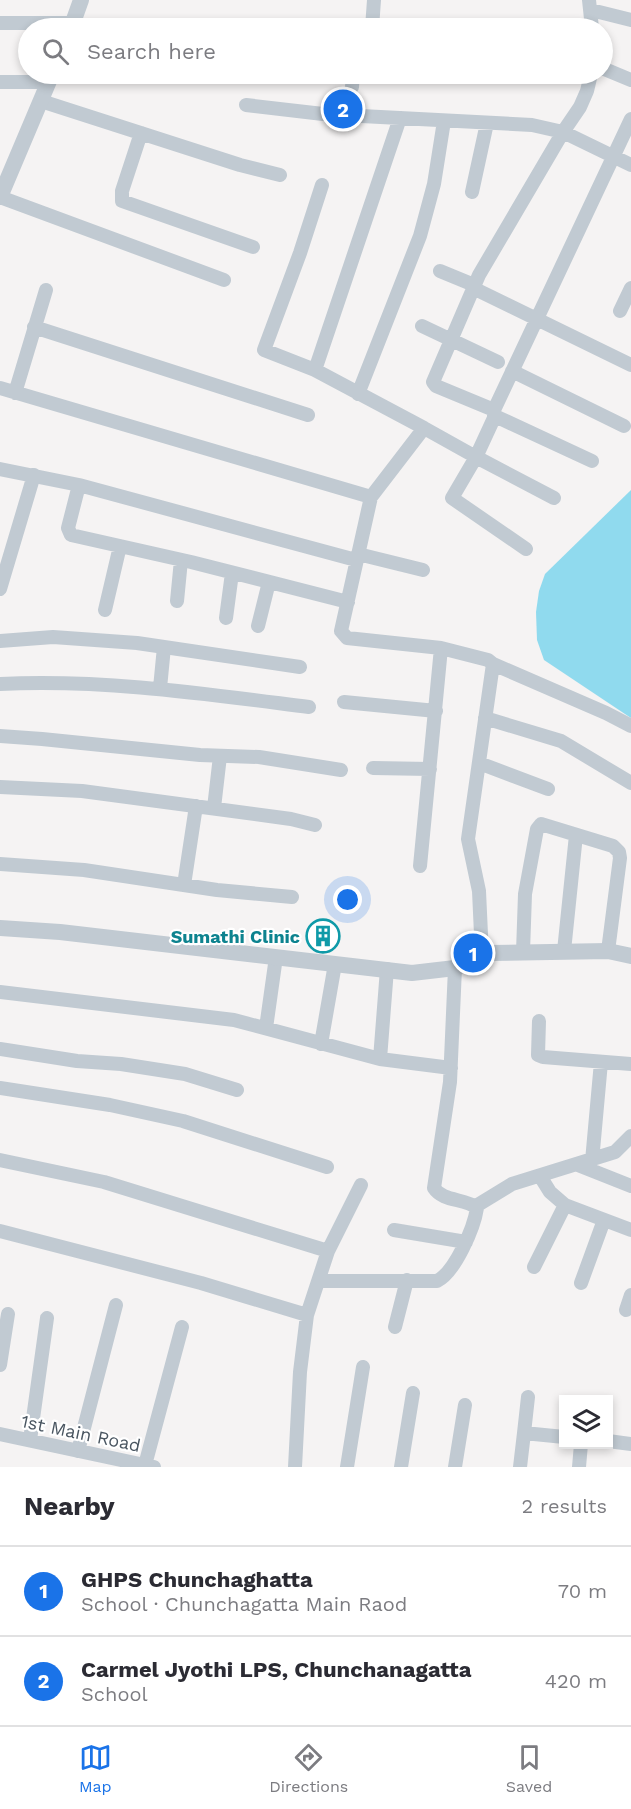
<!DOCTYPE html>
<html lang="en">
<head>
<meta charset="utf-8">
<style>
	body { margin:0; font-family:"Work Sans",sans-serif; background:#f2f2f3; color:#2b2b33 }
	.controls { position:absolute; right:18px; bottom:18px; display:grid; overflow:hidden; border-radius:0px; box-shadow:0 3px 9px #0003 }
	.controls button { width:54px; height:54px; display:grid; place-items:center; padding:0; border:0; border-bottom:2px solid #e1e1e2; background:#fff; color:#2b2b33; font:30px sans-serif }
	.you { position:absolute; left:348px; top:900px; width:21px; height:21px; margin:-15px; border:4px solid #fff; border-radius:50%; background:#1a73e8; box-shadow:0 0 0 9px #1a73e833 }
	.badge { display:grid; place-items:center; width:39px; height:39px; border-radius:50%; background:#1a73e8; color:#fff; font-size:20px; font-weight:700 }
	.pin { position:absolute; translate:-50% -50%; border:3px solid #fff; box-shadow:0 2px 6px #0006 }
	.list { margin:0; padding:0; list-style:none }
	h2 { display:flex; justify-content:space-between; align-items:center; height:78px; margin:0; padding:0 24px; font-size:26px }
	h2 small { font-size:20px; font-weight:400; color:#7c7c81 }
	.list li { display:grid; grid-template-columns:39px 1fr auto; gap:18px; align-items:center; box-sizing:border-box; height:90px; padding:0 24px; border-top:2px solid #e1e1e2 }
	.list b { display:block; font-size:22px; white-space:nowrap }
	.list p { margin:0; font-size:20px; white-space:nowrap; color:#7c7c81 }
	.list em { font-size:20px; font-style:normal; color:#7c7c81 }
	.icon { flex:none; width:33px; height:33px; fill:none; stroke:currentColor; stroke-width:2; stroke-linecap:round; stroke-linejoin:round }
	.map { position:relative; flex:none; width:631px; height:1467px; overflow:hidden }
	.search { position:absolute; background:#fff; box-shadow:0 3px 9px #0003; left:18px; right:18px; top:18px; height:66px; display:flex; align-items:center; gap:15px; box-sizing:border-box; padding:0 21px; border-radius:33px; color:#7c7c81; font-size:22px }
	.sheet { height:258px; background:#fff }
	nav { display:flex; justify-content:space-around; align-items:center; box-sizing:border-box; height:84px; border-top:2px solid #e1e1e2; background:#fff; font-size:16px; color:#7c7c81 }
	nav a { display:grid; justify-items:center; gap:3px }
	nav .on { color:#1a73e8 }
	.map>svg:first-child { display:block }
</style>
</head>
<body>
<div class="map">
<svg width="631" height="1467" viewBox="0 0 631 1467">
	<rect width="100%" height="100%" fill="#f5f3f3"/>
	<path fill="#90daee" d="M631,490V718L544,660L537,640L536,612L539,591L545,574Z"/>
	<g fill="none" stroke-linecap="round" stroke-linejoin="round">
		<path stroke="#c1cad2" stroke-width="14" d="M589,0L592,28
			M591,10L631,20
			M0,23H73
			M372,28L374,0
			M602,68L631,80
			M0,82H49
			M352,87L353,74
			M41,101L240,165L280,175
			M246,105L323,114L532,125L563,132L631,165
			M141,133L122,191V201L253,247
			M322,185L300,253L264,350L315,370L424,428
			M472,192L487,123
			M0,197L224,280
			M440,271L474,285
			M473,288L631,365
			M620,311L631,288
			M422,326L498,362
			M34,327L308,415
			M315,370L400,118
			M512,371L624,426
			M0,388L371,497
			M15,393L46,290
			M358,394L420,236L434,184L444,121
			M494,410L631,119
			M495,416L592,461
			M0,469L79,485L356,560
			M79,485L68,528L71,535L191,562L348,602
			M526,549L452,498L476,457L554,498
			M358,554L423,570
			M0,589L34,475
			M177,601L181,560
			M105,610L120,546
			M226,618L232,573
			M258,626L269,582
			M0,641L53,637L137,643L300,667
			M493,664L606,713L631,726
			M0,684C104,679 206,694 309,707
			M160,688L164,647
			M344,702L436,711
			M485,718L561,741L631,783
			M0,736L42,739L200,755L259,757L341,770
			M479,763L548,789
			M373,768L430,769
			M0,787L82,791L291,819L315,825
			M214,808L220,756
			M0,864L84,870L217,890L292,897
			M420,866L441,648
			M184,885L196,806
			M564,951L576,835
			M523,952L525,894L537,829L541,824L613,846L619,852L620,858L608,951
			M482,956L479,891L468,839L493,664L488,660L441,648L347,638L341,631L371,497L424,428L476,457L494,418V410L436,386L433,382L479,275L563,132L580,107L587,91L591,74
			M0,992L234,1020L380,1059L451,1068
			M539,1021L538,1055L543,1057L631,1064
			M266,1028L276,957
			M321,1044L335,964
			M0,1049L77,1061L121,1064L185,1074L237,1090
			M380,1059L387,969
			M0,1088L110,1105L183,1121L327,1167
			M0,1160L104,1182L328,1251L307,1315L300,1372L295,1467
			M592,1161L601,1062
			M578,1165L631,1186
			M540,1176L550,1192L565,1205L631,1230
			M476,1206L512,1184L615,1152L631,1136
			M394,1230L466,1242
			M0,1231L201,1283L307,1315
			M328,1251L361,1185
			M534,1267L565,1205
			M319,1281H437C455,1272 474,1228 477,1208C465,1198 443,1202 434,1188L450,1082L455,968
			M581,1283L604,1220
			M626,1310L631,1295
			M395,1327L407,1280
			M0,1365L8,1314
			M524,1433L528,1397
			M0,1434L154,1467
			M30,1440L47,1318
			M608,1441L631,1444
			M78,1451L116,1305
			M145,1465L182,1327
			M347,1467L363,1367
			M401,1467L413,1393
			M455,1467L465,1405
			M520,1467L524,1433L564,1437
			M579,1467L581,1444"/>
		<path stroke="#c1cad2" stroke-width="16" d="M71,28L81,0
			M0,197L52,74
			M0,928L60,932L412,973L455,968L490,953L608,951L631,956"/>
	</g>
	<defs>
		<g id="building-ring" transform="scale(1.725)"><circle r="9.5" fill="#fff" stroke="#0f9aa8" stroke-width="1.5"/><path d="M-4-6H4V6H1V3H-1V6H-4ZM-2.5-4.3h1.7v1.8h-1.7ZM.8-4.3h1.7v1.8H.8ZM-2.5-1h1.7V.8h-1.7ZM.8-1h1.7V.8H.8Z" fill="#0f9aa8"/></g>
	</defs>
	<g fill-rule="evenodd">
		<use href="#building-ring" x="323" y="936"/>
	</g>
	<g text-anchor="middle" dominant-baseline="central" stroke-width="4.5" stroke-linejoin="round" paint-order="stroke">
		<g font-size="18" font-weight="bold" fill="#0d838f" stroke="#fff" text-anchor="end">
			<text x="300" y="936">Sumathi Clinic</text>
		</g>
		<g font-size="18" fill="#4a5661" stroke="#fff">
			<text transform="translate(81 1433) rotate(12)">1st Main Road</text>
		</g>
	</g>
</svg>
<div class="controls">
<button><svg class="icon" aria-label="layers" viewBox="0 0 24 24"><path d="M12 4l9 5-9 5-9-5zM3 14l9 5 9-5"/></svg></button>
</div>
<div class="you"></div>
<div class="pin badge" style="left:473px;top:953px">1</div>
<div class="pin badge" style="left:343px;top:109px">2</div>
<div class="search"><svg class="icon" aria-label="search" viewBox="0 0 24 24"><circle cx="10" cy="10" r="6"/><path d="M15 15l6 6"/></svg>Search here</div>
</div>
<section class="sheet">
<h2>Nearby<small>2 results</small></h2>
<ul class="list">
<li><span class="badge">1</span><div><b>GHPS Chunchaghatta</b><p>School · Chunchagatta Main Raod</p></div><em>70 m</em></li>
<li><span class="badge">2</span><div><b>Carmel Jyothi LPS, Chunchanagatta</b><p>School</p></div><em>420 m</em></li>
</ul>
</section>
<nav>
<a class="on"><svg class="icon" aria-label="map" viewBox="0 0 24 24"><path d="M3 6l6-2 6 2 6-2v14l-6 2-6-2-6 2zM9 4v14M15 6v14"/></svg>Map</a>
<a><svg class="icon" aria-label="directions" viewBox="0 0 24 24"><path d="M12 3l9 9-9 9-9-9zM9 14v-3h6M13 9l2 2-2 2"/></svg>Directions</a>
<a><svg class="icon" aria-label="saved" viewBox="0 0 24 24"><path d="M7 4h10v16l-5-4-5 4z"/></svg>Saved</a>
</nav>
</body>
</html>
